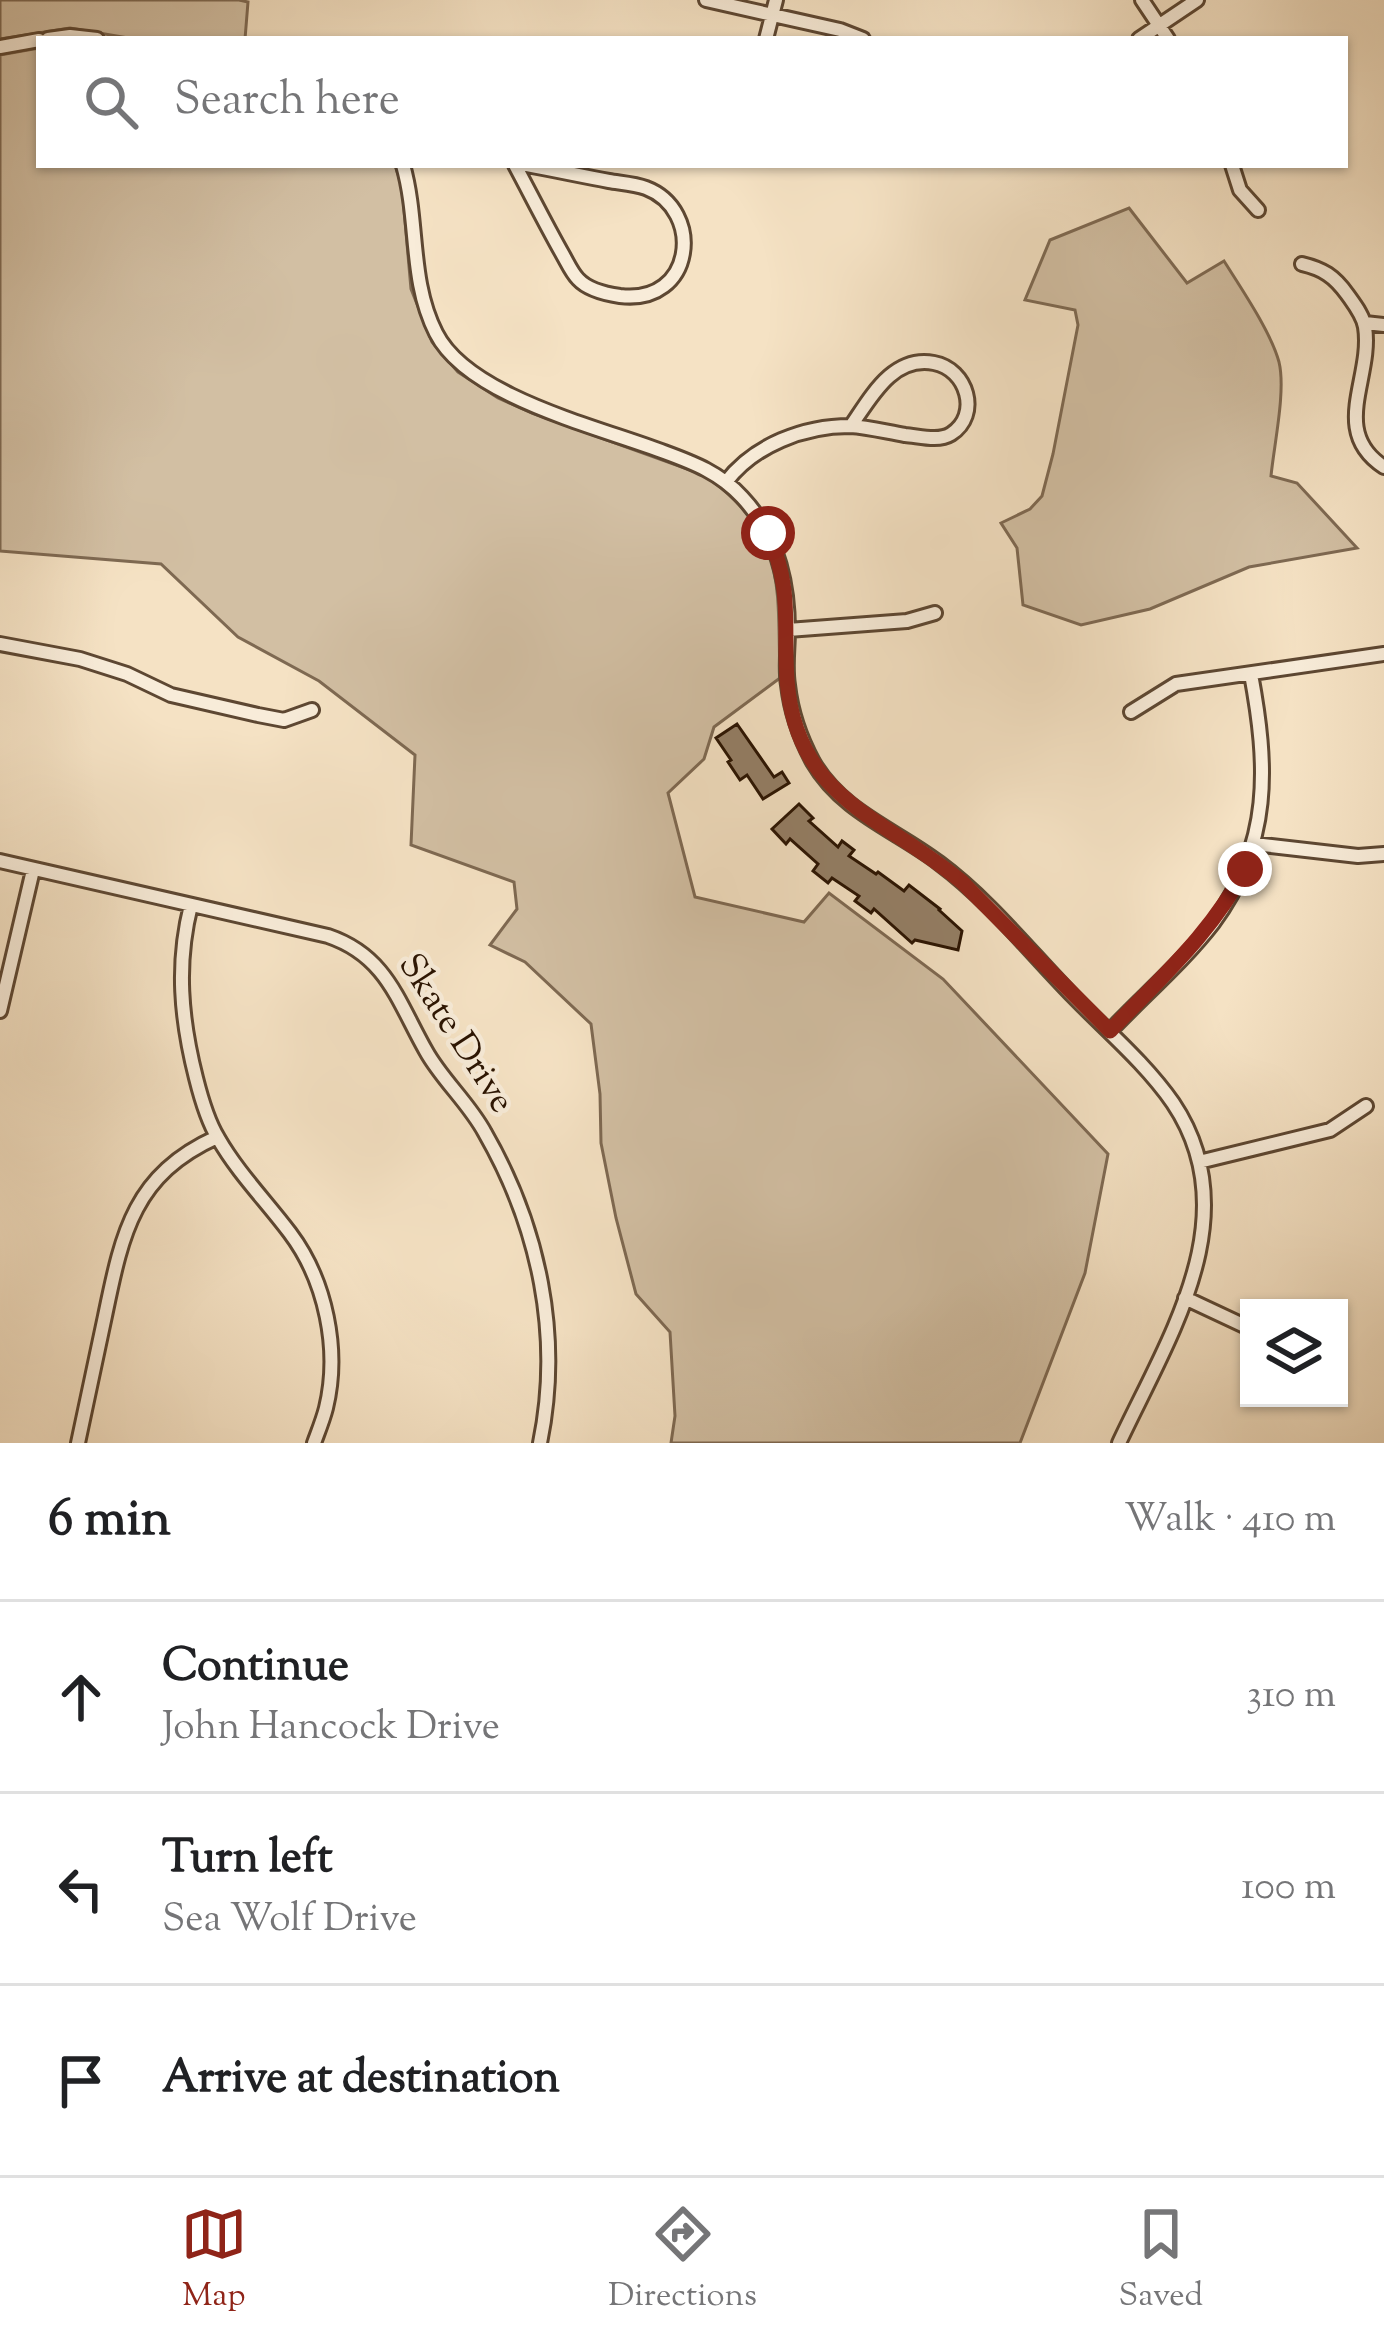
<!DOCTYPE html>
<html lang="en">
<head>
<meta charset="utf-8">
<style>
	body { margin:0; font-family:"Sorts Mill Goudy",serif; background:#f2f2f2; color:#202124 }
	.controls { position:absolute; right:36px; bottom:36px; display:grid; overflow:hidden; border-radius:0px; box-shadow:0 3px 9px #0004 }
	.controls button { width:108px; height:108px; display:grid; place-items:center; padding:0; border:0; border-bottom:3px solid #e0e0e0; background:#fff; color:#202124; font:60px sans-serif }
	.stop { position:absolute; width:36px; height:36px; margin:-27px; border:9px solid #8f2418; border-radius:50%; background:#fff }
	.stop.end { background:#8f2418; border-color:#fff; box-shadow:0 3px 12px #0008 }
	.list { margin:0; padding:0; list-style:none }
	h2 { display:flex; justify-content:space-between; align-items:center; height:156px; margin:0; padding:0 48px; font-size:51px }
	h2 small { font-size:39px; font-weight:400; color:#757577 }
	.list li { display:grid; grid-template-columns:78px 1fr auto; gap:36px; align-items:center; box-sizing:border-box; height:192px; padding:0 48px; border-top:3px solid #e0e0e0 }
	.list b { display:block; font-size:45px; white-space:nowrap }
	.list p { margin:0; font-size:39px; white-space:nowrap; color:#757577 }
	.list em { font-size:39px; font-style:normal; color:#757577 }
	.icon { flex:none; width:66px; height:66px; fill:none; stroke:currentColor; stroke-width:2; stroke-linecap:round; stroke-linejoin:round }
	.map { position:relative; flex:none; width:1384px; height:1443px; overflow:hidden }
	.search { position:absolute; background:#fff; box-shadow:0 3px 9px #0004; left:36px; right:36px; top:36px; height:132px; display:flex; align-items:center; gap:30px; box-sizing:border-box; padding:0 42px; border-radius:0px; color:#757577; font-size:45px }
	.sheet { height:732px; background:#fff }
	nav { display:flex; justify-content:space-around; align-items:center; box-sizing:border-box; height:168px; border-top:3px solid #e0e0e0; background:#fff; font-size:33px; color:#757577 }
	nav a { display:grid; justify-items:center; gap:6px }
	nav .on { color:#8f2418 }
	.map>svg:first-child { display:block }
</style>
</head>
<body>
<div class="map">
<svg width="1384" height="1443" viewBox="0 0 1384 1443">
	<rect width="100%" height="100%" fill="#f5e2c4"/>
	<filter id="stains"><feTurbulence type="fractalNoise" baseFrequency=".00167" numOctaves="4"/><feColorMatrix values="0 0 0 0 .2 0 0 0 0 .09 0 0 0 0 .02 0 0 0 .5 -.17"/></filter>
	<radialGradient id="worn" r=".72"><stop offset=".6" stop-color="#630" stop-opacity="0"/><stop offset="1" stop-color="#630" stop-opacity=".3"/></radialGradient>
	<path fill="#d2bfa3" stroke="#7e6952" stroke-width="3" d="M0,0H239L248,2L245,39H134L70,28L0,39Z
		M39,48V165H395L402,187L411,289L432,342L458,372L498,398L532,413L704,475C788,534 777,587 780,678L714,727L704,759L668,793L695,897L804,922L829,893L943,979L1108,1154L1085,1273L1020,1443H671L675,1416L670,1332L636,1294L616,1218L601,1143L600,1094L591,1024L525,962L490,945L517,909L514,882L411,845L415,755L319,681L238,637L161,564L0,551V55Z
		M1129,208L1187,283L1224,261C1241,288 1271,332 1279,362C1286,391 1274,445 1271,476L1297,483L1357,548L1249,567L1150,609L1081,625L1023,605L1017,548L1001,523L1030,509L1042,496L1053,454L1078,325L1075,310L1025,300L1050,240Z"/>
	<path fill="#947f66" stroke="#2a1301" stroke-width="3" d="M737,724L774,777L782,772L789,783L763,799L747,775L740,780L728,762L731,760L716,738Z
		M799,804L813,818L809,821L838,847L842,841L854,850L849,856L876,874L878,872L904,891L909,885L940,909L939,910L962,931L958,950L915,940L912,943L874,909L871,913L855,901L859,896L832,878L828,883L813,871L818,864L790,839L786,844L772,829Z"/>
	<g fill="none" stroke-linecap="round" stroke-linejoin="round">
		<g stroke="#5d4732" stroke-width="18">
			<path id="street" d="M706,0L840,30L863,39
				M1142,0L1168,39
				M48,39L70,36L97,39
				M766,39L776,0
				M1139,39L1197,0
				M0,47L39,40
				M403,165C419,221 409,280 436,333C468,397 599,427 664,452C694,463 720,473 742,497C776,533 788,581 788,630C788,648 785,667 788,685C791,712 800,738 813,762C842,812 896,830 939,863C990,901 1030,952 1074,997C1108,1032 1145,1063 1173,1103C1249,1216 1168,1338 1119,1443
				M515,165C531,195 546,225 563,255C567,262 572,273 578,279C588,290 606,294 620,296C695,305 704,210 646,188C635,184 621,183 609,181C582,176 554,170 527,165
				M1232,165L1240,190L1258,210
				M1302,264C1323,269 1334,276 1347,294C1354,304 1363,315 1365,327C1373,378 1329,431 1384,467
				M1365,323L1384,325
				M726,482C754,445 804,426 850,426C868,427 887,432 905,435C919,436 938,442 951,434C981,415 967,369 934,363C893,355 871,397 851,426
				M788,630L907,621L935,613
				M0,644L80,659L127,674L171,695L258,715L284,720L312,710
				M1131,712L1176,684L1384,654
				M1254,844L1358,856L1384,854
				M0,861L328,936C387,956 398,1002 426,1051C442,1080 469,1103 485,1133C539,1227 562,1336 540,1443
				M191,905C176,964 181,1019 196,1078C201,1098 207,1120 218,1138C238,1173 266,1201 290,1233C326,1281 340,1350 326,1408C323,1420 318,1432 314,1443
				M0,1011L33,870
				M1110,1031C1144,995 1183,962 1213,923C1272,843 1268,766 1251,674
				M1199,1162L1330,1130L1366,1106
				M1185,1298L1249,1328
				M78,1443C87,1401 96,1358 105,1316C122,1234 133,1175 217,1137"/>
		</g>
		<use href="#street" stroke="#f8ecd9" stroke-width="12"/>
	</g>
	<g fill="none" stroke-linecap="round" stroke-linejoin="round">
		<path stroke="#8f2418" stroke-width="15" d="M768,533C793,592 783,621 787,680C796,800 885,817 962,882L1110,1031C1159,979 1212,933 1245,869"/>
	</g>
	<g text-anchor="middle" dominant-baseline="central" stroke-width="9" stroke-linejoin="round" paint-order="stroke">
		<g font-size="36" fill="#2a1301" stroke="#f8ecd9">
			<text transform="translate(455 1034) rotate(57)">Skate Drive</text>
		</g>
	</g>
	<rect width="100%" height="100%" filter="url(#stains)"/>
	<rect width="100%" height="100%" fill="url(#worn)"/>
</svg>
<div class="controls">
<button><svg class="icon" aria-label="layers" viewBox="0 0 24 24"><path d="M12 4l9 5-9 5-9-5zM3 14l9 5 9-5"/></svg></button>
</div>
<div class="stop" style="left:768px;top:533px"></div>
<div class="stop end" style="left:1245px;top:869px"></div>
<div class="search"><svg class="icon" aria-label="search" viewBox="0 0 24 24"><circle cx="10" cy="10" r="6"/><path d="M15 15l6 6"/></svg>Search here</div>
</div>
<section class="sheet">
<h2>6 min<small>Walk · 410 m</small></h2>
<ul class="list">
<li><svg class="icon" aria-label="ahead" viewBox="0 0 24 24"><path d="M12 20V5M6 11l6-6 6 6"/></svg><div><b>Continue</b><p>John Hancock Drive</p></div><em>310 m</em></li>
<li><svg class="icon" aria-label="left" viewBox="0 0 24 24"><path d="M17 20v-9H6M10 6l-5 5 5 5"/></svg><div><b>Turn left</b><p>Sea Wolf Drive</p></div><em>100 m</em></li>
<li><svg class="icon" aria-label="arrive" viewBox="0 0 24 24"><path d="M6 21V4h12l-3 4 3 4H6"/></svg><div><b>Arrive at destination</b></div></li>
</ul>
</section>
<nav>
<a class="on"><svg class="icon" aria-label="map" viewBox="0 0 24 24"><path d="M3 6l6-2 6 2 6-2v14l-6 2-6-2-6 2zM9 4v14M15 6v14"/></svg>Map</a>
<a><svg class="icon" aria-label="directions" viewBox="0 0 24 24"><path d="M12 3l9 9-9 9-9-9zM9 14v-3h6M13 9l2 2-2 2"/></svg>Directions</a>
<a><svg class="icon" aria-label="saved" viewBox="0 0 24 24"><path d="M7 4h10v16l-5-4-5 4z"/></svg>Saved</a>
</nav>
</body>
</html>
